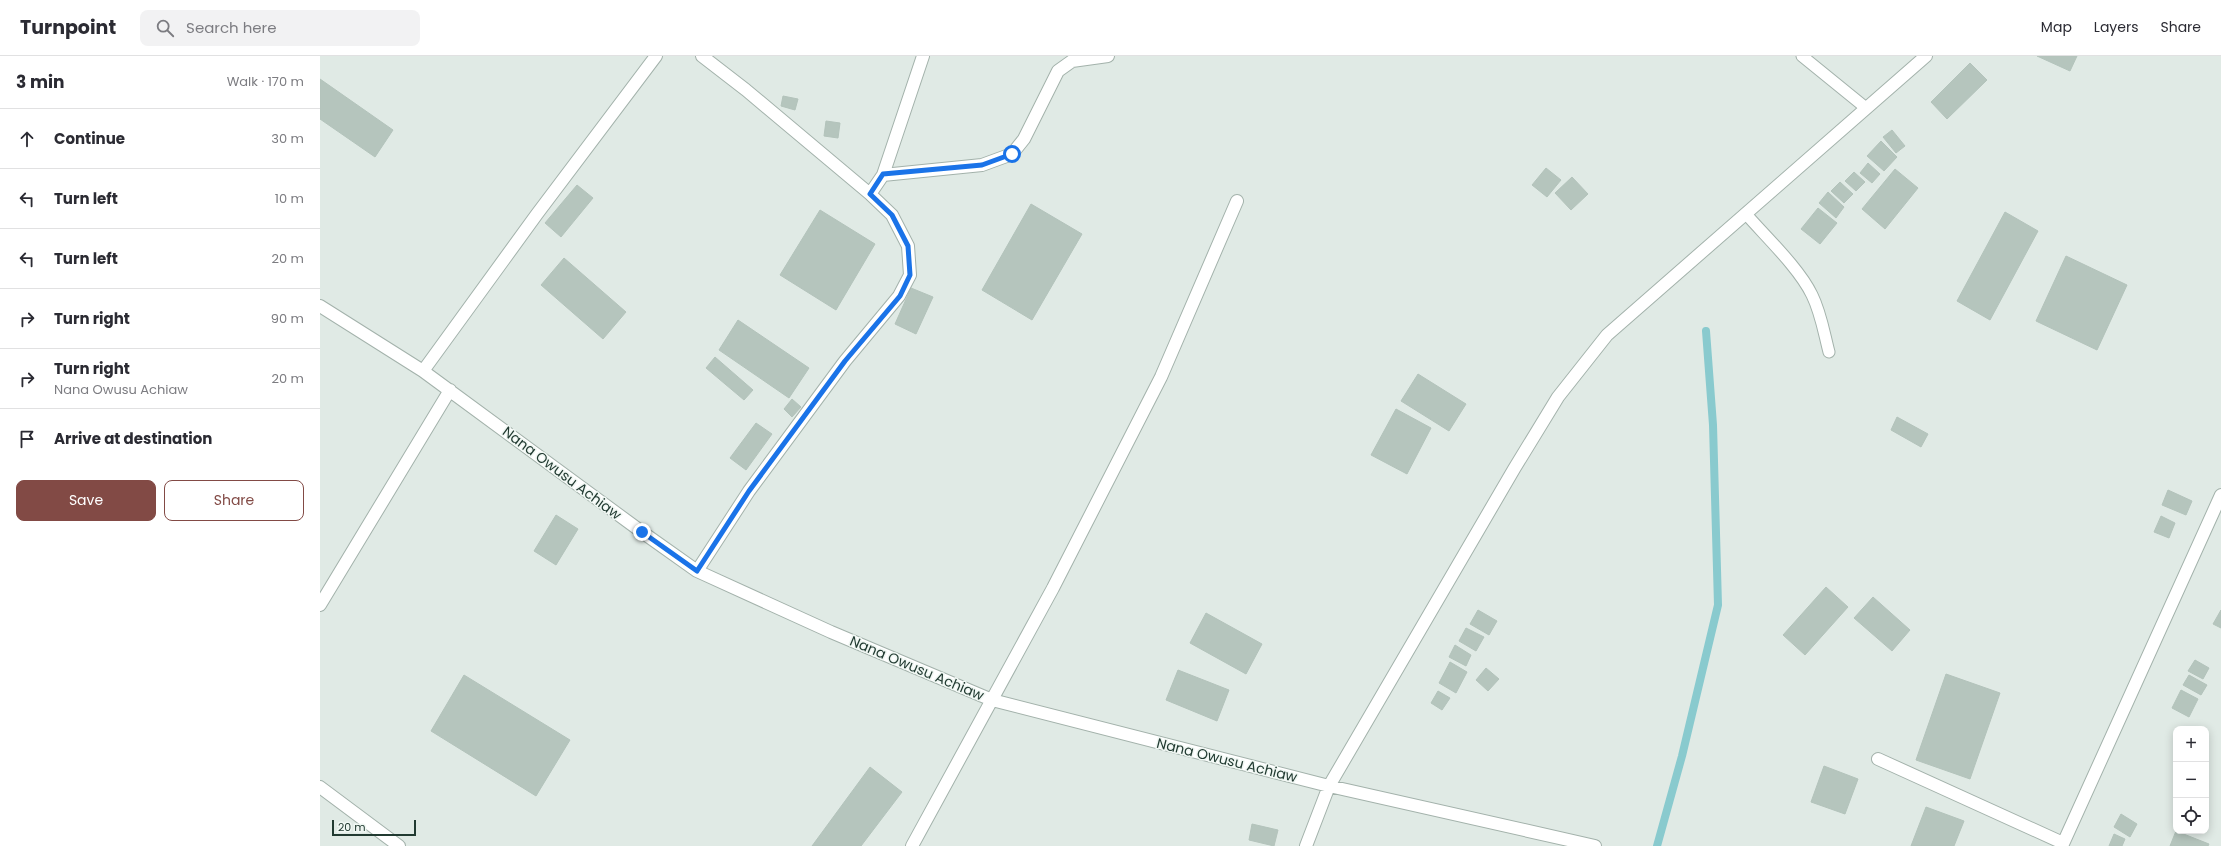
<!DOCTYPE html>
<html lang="en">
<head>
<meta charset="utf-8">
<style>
	body { margin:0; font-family:Poppins,sans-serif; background:#f2f2f3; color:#2b2b33 }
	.controls { position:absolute; right:12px; bottom:12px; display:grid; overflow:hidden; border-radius:8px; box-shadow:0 2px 10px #0003 }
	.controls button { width:36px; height:36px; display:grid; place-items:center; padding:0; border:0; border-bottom:1px solid #e1e1e2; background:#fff; color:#2b2b33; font:20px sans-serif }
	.scale { position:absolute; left:12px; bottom:10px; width:84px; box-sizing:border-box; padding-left:4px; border:2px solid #213a31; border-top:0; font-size:11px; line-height:14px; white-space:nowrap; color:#213a31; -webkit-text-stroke:3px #f0f7f3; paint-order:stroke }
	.stop { position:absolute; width:12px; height:12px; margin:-9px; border:3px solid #1a73e8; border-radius:50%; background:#fff }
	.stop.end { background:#1a73e8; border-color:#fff; box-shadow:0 1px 4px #0008 }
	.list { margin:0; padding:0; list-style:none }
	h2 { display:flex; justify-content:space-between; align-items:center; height:52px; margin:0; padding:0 16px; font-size:17px }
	h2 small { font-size:13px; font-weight:400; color:#7c7c81 }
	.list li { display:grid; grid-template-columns:26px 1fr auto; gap:12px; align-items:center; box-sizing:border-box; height:60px; padding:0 16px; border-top:1px solid #e1e1e2 }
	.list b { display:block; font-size:15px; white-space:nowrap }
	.list p { margin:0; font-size:13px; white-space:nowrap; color:#7c7c81 }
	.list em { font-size:13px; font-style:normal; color:#7c7c81 }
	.actions { display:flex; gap:8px; padding:12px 16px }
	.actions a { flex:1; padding:9px 0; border:1px solid #824a45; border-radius:8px; text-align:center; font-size:14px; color:#824a45 }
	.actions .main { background:#824a45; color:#fff }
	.icon { flex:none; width:22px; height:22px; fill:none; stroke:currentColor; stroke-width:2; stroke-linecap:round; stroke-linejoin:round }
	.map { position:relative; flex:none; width:1901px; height:790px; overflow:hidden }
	header { display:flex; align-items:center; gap:24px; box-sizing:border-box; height:56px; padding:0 20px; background:#fff; border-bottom:1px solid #e1e1e2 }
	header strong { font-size:19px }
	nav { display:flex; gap:22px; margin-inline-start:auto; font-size:14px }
	.search { width:280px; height:36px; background:#f2f2f3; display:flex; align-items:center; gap:10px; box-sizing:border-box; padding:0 14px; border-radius:8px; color:#7c7c81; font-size:15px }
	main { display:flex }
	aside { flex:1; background:#fff }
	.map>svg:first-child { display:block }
</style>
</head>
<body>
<header>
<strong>Turnpoint</strong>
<div class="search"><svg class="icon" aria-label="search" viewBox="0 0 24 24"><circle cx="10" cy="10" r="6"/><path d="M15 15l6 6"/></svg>Search here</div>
<nav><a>Map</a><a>Layers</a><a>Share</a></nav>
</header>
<main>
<aside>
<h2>3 min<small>Walk · 170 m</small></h2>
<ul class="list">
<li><svg class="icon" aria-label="ahead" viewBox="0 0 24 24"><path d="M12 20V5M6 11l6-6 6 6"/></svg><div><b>Continue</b></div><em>30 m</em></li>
<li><svg class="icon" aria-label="left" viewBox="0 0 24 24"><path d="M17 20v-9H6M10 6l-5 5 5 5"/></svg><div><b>Turn left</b></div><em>10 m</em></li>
<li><svg class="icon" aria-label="left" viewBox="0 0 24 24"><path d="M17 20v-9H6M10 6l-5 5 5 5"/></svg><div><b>Turn left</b></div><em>20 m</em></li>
<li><svg class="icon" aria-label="right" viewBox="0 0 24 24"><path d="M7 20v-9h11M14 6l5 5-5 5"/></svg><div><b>Turn right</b></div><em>90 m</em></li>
<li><svg class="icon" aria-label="right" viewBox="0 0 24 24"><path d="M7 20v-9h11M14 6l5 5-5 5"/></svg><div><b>Turn right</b><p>Nana Owusu Achiaw</p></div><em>20 m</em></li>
<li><svg class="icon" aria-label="arrive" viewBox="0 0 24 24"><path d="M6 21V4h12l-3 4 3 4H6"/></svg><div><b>Arrive at destination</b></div></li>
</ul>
<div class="actions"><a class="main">Save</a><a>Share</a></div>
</aside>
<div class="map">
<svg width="1901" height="790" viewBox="0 0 1901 790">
	<rect width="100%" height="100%" fill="#e0eae5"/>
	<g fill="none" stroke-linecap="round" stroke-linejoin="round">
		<path stroke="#89cace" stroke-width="8" d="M1337,790L1362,700L1398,549L1393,369L1386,275"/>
	</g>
	<path fill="#b5c5bd" stroke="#b3c3bb" d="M1717,0H1757L1750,15Z
		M1650,7L1667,24L1627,63L1611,46Z
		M0,23L73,74L55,101L0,63Z
		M463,40L478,43L475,54L461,50Z
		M506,65L520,67L518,82L504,80Z
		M1572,74L1585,90L1576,97L1563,81Z
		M1561,85L1577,101L1564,115L1547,100Z
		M1548,107L1560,118L1552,127L1540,117Z
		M1226,112L1241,124L1227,141L1212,129Z
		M1575,113L1598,132L1565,173L1542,153Z
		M1534,116L1545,126L1536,135L1525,125Z
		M1252,121L1268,138L1251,154L1235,137Z
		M1520,126L1533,138L1524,147L1511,135Z
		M257,129L273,142L241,181L225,167Z
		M1508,136L1524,151L1516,162L1499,147Z
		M711,148L762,178L712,264L662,234Z
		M1498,152L1517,167L1500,188L1481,173Z
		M500,154L555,188L516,254L460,219Z
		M1685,156L1718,175L1670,264L1637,245Z
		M1746,200L1807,229L1777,294L1716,265Z
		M244,202L306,256L283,283L221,229Z
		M591,232L613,241L596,278L575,268Z
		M418,264L489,312L469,342L399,294Z
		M395,301L433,334L424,344L386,312Z
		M1098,318L1146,348L1129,375L1081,345Z
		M472,343L481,351L472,361L464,353Z
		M1076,353L1111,372L1087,418L1051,399Z
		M1577,361L1608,378L1601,391L1571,374Z
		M436,367L452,378L426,414L410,402Z
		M1848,434L1872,445L1866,459L1842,449Z
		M236,459L258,473L236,509L214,495Z
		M1841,460L1855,467L1849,482L1834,476Z
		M1506,531L1528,551L1485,599L1463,579Z
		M1553,541L1590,574L1572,595L1534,562Z
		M1158,554L1177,565L1169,579L1150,568Z
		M1901,554V572L1893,568Z
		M886,557L942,588L926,618L870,587Z
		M1146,572L1164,581L1156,595L1139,585Z
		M1135,589L1151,599L1146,610L1129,601Z
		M1875,604L1889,612L1883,623L1868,615Z
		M1130,606L1147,616L1136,637L1119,627Z
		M1166,612L1179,623L1168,635L1156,624Z
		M858,614L909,634L897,665L846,644Z
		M1626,618L1680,637L1650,723L1596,704Z
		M144,619L250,684L216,740L111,675Z
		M1869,619L1887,629L1881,639L1863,629Z
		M1861,634L1878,643L1869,661L1852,652Z
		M1118,635L1130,642L1122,654L1111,647Z
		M1504,710L1538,723L1525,758L1491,746Z
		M550,711L582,736L541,790H492Z
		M1606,751L1644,765L1634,790H1591Z
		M1801,758L1817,768L1810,781L1794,771Z
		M932,768L958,774L954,790L929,784Z
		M1856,775L1889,788L1888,790H1850Z
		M1794,778L1805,783L1802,790H1789Z"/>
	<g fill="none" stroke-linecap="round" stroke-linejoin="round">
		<g stroke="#a3b2ab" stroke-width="13">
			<path id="lane" d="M1482,0L1546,52
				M1426,158C1446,181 1479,212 1492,239C1501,257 1504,277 1509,296"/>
		</g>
		<g stroke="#a3b2ab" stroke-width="14">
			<path id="street" d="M563,119L662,109L692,98L704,83L738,15L752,5L788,0
				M550,138L563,119L603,0
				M0,250L103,315L322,476L377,515L511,576L672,644L1009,730L1275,790
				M103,315L217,158L336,0
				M377,515L429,435L525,305L579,240L590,219L588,190L572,159L550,138L426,34L382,0
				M0,549L130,334
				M1558,703L1743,787
				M0,731L79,790
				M592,790L733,532L841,321L917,145
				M986,790L1009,730L1194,413L1238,341L1287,279L1606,0
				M1742,790L1901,439"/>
		</g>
		<use href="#lane" stroke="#fff" stroke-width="11"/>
		<use href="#street" stroke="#fff" stroke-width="12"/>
	</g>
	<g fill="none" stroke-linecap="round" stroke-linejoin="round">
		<path stroke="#1a73e8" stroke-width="5" d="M322,476L377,515L429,435L525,305L580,240L590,219L588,190L572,159L550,138L563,118L662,109L692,98"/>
	</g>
	<g text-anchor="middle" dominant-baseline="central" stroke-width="3" stroke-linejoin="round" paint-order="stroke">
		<g font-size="14" fill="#213a31" stroke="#f0f7f3">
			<text transform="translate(242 417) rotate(37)">Nana Owusu Achiaw</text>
			<text transform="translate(597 612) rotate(23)">Nana Owusu Achiaw</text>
			<text transform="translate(907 704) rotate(14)">Nana Owusu Achiaw</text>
		</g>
	</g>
</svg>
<div class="controls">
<button>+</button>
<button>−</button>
<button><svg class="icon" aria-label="locate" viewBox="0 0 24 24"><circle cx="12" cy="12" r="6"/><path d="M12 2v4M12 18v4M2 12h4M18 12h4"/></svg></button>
</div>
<div class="scale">20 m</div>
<div class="stop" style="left:692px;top:98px"></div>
<div class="stop end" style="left:322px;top:476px"></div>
</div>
</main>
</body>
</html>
